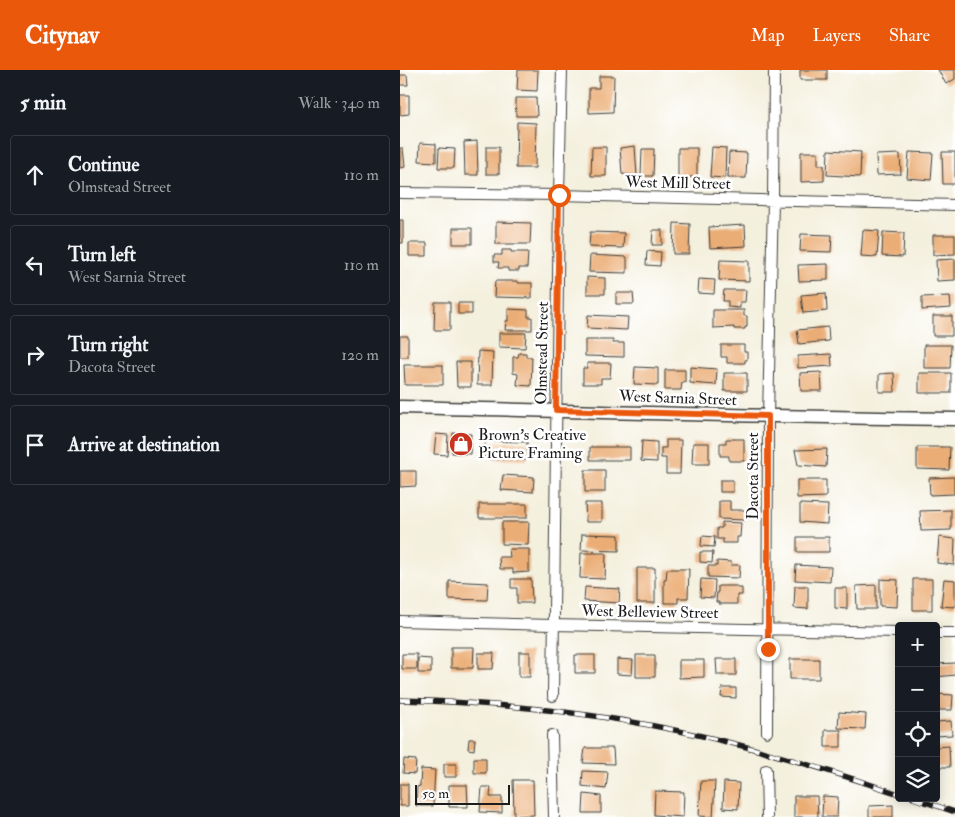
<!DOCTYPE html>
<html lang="en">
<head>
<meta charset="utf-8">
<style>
	body { margin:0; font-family:"IM FELL Double Pica",serif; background:#242831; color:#f1f3f6 }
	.controls { position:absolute; right:15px; bottom:15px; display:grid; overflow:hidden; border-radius:5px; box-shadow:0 2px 12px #0003 }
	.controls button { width:45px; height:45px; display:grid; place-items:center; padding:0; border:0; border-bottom:1px solid #363941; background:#171b24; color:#f1f3f6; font:25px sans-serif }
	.scale { position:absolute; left:15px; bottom:12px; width:95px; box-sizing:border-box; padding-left:5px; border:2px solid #1c1c1c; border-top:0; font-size:14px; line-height:18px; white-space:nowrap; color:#1c1c1c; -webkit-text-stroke:4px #fff; paint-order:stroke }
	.stop { position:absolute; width:15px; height:15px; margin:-11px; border:4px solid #ea580c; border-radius:50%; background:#fff }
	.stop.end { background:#ea580c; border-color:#fff; box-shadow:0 1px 5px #0008 }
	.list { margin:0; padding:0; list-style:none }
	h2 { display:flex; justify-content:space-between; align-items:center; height:65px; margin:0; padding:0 20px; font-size:21px }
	h2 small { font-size:16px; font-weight:400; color:#9ea1a6 }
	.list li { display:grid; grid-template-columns:32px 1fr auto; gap:15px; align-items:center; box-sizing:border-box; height:80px; margin:0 10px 10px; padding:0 10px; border:1px solid #363941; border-radius:5px }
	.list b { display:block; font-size:19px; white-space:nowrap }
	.list p { margin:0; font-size:16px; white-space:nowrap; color:#9ea1a6 }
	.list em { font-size:16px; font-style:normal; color:#9ea1a6 }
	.icon { flex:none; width:28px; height:28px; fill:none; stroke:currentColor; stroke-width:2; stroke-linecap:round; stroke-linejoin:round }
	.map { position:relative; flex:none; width:555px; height:747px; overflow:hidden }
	header { display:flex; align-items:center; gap:30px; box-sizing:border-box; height:70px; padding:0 25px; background:#ea580c; color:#fff }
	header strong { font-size:24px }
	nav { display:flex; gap:28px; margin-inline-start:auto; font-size:18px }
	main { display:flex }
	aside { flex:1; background:#171b24 }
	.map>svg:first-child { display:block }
</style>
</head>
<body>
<header>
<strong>Citynav</strong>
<nav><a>Map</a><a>Layers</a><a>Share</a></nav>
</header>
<main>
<aside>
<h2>5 min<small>Walk · 340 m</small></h2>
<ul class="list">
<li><svg class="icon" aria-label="ahead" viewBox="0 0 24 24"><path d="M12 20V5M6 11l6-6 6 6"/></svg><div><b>Continue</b><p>Olmstead Street</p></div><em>110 m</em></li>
<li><svg class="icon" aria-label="left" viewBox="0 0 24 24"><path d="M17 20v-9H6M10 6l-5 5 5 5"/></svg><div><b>Turn left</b><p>West Sarnia Street</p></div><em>110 m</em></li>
<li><svg class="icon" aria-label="right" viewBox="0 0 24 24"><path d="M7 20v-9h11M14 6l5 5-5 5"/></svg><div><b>Turn right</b><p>Dacota Street</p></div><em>120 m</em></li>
<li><svg class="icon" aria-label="arrive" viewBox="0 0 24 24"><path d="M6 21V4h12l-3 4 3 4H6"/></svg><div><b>Arrive at destination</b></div></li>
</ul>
</aside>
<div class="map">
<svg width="555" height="747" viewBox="0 0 555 747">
	<rect width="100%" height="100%" fill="#fff"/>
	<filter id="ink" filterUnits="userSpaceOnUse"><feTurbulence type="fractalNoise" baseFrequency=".02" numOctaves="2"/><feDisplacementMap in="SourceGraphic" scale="10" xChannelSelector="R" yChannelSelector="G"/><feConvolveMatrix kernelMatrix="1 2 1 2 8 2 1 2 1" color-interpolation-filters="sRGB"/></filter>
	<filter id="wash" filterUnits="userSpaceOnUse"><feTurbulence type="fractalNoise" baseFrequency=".0096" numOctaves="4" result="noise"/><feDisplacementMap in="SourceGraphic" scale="20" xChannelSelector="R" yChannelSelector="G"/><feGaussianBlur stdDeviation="1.12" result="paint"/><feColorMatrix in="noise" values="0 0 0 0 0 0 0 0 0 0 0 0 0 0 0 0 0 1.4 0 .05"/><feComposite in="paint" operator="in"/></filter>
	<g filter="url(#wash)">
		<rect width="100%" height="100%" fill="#f4f0de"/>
		<g id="blocks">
			<path fill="#ebad76" d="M118,0H138L137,21L117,20Z
				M400,0H427V10H400Z
				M538,0H555V9L546,14Z
				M0,5H7L8,15H0Z
				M199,6H214L213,42L189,43V18H199Z
				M0,25H9V44L0,45Z
				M115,28H136L137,46H116Z
				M117,52L136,53L135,98H116Z
				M77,71L78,105H65L64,72Z
				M20,73L36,74V92L19,91Z
				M235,76L237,106L222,104L220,78Z
				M86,77H99V104H86Z
				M192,77H206V106H191Z
				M312,77L326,78L325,108L310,107Z
				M0,78H3L5,97L0,98Z
				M39,78L55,79L54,98H38Z
				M278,78H297V107H278Z
				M242,79H254L253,106H241Z
				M428,80L461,82L460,107L427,105Z
				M329,82L347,83L346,108H328Z
				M401,82H418V95H424V111L401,112Z
				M509,82L533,83L531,110L507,108Z
				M542,82H555V114H543Z
				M500,84L501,104L477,105L476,85Z
				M0,150H3V173H0Z
				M96,152L131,153L130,174H96Z
				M274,153L290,154L289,184H273Z
				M345,155L346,176L310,178L309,157Z
				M53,158H72V174H53Z
				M253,160H262V175H252Z
				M463,160L479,161L477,187L461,186Z
				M190,162L224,163L223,178L189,177Z
				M483,162L504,163L503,187L482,186Z
				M401,164L432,165L431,182L400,181Z
				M533,165H555V184L533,185Z
				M9,173H27V186H9Z
				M102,180H111V182H128L127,198H119V201H108V198H98L99,192H94V185H102Z
				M247,181L261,182L260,196L246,195Z
				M190,185L227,187V203L189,202Z
				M555,189V210L537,211L536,190Z
				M320,190L349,191V211L319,210Z
				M428,194V210L399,211L398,195Z
				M187,207L205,208V224H187Z
				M299,209L315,210L314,224L298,223Z
				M95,211H118V213H132V228L94,227Z
				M324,220H346L345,232H340V238L328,237V231H323Z
				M216,223H233L234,234H216Z
				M426,223L427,241L403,243L401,225Z
				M550,226L551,238L522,240V227Z
				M35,232H50V260H34Z
				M58,233H72V244H58Z
				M108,239L128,240V247H132V260H105L106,251H108Z
				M313,240H344V246H347V257H345V259H334V257L313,258Z
				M188,245L228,247L227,260L187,258Z
				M533,246H552V266H533Z
				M428,257L429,271L399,274L397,260Z
				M99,263H126L125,278L99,277Z
				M0,266H8V287H0Z
				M185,270H213V273H224V287L185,286Z
				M321,275H344V282H347V290H345V293H327V287H321Z
				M524,275H551L550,298H524Z
				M78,281L93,282L92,315H77Z
				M119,283H126V287H132L131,316L117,315L118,304L113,303V287H118Z
				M431,284L432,296L398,298V286Z
				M56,292H71V317H57Z
				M187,293H211L210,308H201V314H183V298H187Z
				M4,295H43V315H5Z
				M235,297L258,298V315L234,314Z
				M290,297L317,299L316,315L290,313Z
				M265,300H285V312H282L281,320H265Z
				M421,302L422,321H401L400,303Z
				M324,303H347V321H324Z
				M494,303L495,322H479V304Z
				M519,303H551V323H519Z
				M53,363L71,364L70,384L52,383Z
				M36,364L48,365L47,385L34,384Z
				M326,369H344V391H329V386H320V373H326Z
				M266,370H281L280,404H266V388H261V378H266Z
				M85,371L127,372V390L85,389Z
				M242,371L257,372V392L241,391Z
				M293,373H309V394H292Z
				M190,377H230V390H190Z
				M517,377H550L549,400L517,399Z
				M427,379L426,397L398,395L395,380Z
				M185,400H205V422H185Z
				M0,401H16V416L0,417Z
				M103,405L134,407L133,422L101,420Z
				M554,407V424L530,425L529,408Z
				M320,410H333V422H320Z
				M397,410H426V427L397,428Z
				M319,431H330V440H345V450L319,449Z
				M185,433H202V452H186Z
				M79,434H127V448H79Z
				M400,434L428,435L427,454L400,452Z
				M551,440V460L521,461L520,441Z
				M102,452H129L128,475L102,474Z
				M322,452L341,453L340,467H337V473H323V469H317V458H322Z
				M182,464L219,465V481L181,480Z
				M302,466L315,467L314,477L301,476Z
				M397,467H429V482H397Z
				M539,467L555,469L554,495L537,493Z
				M109,479H129V502L113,503V499H100L99,487H110Z
				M300,482H313L312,493L300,492Z
				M181,483H206L205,509L180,508Z
				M317,491L331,492V495H340L339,508L308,507V496H317Z
				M396,495L431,497L430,512L395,510Z
				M237,498H255V533H237Z
				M267,499H289L288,528H278V533H264V510H266Z
				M111,509H131L132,533H117V518H111Z
				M301,509L315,510L314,528L300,527Z
				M480,509L498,510L497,537L480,536Z
				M513,509H532V540H513Z
				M544,509L555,510V537L541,536Z
				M49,511L88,513L87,530L49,529Z
				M476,515V539H457L456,516Z
				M318,516H337V518H342V525H337V534H319V532H316L317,522H318Z
				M395,516H408V539L394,538Z
				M185,517L220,519L219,533L184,531Z
				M435,518H447V539L435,538Z
				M51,577H74L73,598H51Z
				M119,582H130V607H119Z
				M78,583H94L93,599H78Z
				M2,584H17V599H2Z
				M175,585H195V603H175Z
				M236,585H255V607H236Z
				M18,588L31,589V603H18Z
				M217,589L233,590L232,605L217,604Z
				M316,589H336V605H317Z
				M390,589H419V609H390Z
				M279,590H304V607L279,608Z
				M555,593V605L536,607V594Z
				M322,618H336V628L321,627Z
				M536,624L553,625L552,640H536Z
				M439,642L466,644L465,659L438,658Z
				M551,651L552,665L536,666V652Z
				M425,660H441V677H425Z
				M69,669H75L74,680L68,679Z
				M549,676L550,697H536V677Z
				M185,678H213L214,694L183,693Z
				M74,688H86V703H74Z
				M4,689L16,690L15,704L3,703Z
				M44,694H56V707H44Z
				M21,699L35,700L33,736H16L17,717L20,716Z
				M183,701L208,702L206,719L182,716Z
				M113,710H133L134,745L114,746Z
				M301,711H315L313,747L299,746Z
				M324,712L339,713L338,739L323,738Z
				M0,714H8V736H0Z
				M49,715H67L68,737H49Z
				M82,717H91L90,727H102V743L80,742Z
				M255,721L284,722L283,747L254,745Z
				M184,724L201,726V743H183Z
				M394,726H417L418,747H394Z
				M423,726L438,727L437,747H422Z
				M493,735V747H469V736Z"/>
		</g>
	</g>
	<g filter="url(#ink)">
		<use href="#blocks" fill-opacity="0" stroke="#3c3c39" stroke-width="1"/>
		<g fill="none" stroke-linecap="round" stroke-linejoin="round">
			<g stroke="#3c3c39" stroke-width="12">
				<path id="minor" d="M0,123L159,125L555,135
					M0,551L153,555L499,562
					M536,563H555
					M153,626L159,125L162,0
					M367,662L368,347L373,130L374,0
					M152,665L154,747
					M366,700L367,747"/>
			</g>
			<g stroke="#3c3c39" stroke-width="15">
				<path id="tertiary" d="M0,337C185,341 370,347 555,349"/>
			</g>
			<use href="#minor" stroke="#fff" stroke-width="10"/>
			<use href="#tertiary" stroke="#fff" stroke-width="12"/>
			<g stroke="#1c1c1c" stroke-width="5.5">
				<path id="rail" d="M0,630C113,633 226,646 335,674C390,688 445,706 499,724
					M513,728L555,742"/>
			</g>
			<use href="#rail" stroke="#fff" stroke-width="4" stroke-dasharray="11" stroke-linecap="butt"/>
		</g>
	</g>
	<g fill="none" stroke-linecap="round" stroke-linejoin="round" filter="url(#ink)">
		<path stroke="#ea580c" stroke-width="6" d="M159,125L156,340L368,346V579"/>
	</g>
	<defs>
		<g id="shop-disc" transform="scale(1.25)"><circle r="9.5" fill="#c8321e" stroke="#fff"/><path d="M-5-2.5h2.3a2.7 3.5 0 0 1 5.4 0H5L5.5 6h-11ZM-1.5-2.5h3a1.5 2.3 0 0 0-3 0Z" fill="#fff"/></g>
	</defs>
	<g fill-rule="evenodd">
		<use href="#shop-disc" x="61" y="374"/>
	</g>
	<g text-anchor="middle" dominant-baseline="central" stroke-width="5" stroke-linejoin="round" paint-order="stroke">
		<g font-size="16" fill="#1c1c1c" stroke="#fff">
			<text transform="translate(278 113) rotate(1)">West Mill Street</text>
			<text transform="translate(142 283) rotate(-89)">Olmstead Street</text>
			<text transform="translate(278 328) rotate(2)">West Sarnia Street</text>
			<text transform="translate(353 406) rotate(-90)">Dacota Street</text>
			<text transform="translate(250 542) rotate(1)">West Belleview Street</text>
		</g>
		<g font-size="16" fill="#1c1c1c" stroke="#fff" text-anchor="start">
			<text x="78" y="365">Brown's Creative<tspan x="78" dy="18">Picture Framing</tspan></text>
		</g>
	</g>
</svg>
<div class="controls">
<button>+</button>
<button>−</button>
<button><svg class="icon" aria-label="locate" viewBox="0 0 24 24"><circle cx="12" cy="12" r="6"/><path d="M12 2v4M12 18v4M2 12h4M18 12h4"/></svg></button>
<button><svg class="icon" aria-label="layers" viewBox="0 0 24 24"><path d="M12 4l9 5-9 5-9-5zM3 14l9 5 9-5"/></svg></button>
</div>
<div class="scale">50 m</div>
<div class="stop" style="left:159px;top:125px"></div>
<div class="stop end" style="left:368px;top:579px"></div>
</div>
</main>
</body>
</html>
